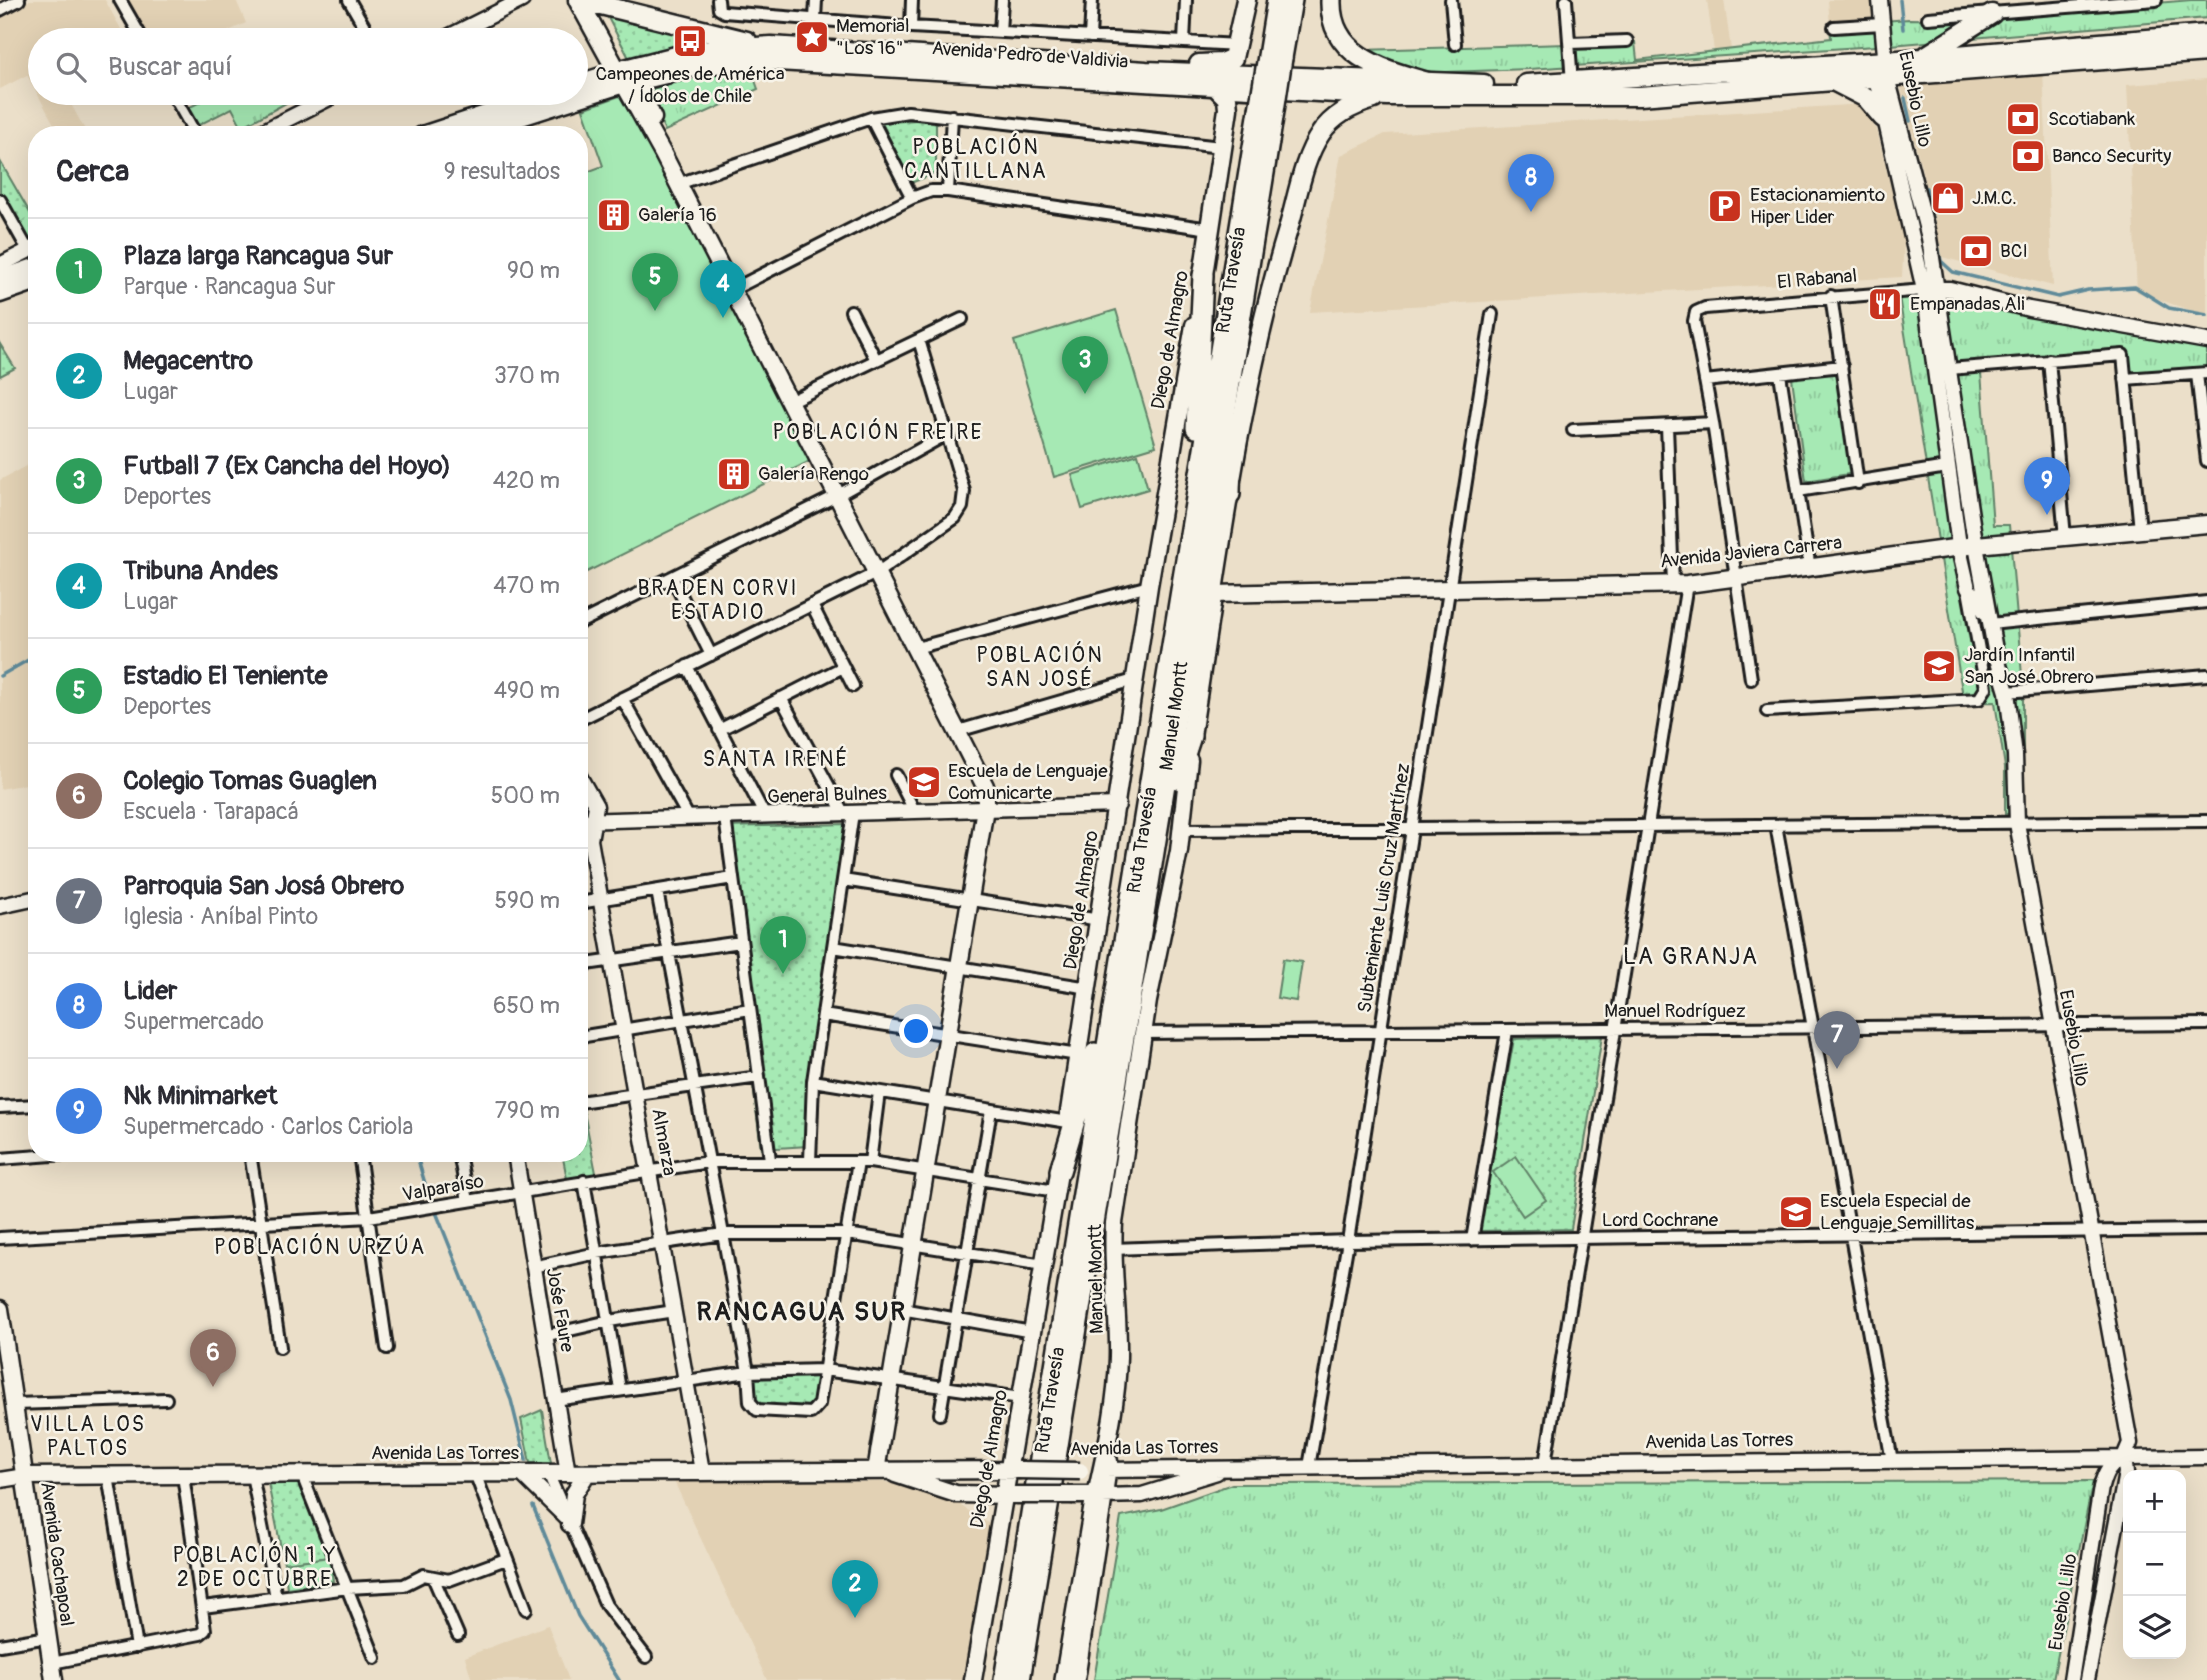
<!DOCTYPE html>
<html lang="es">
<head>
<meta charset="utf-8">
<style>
	body { margin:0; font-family:Pangolin,sans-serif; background:#f7f7f7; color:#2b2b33 }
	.controls { position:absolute; right:21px; bottom:21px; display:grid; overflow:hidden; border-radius:14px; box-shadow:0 7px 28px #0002 }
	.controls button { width:63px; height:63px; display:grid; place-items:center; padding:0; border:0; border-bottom:2px solid #e1e1e2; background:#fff; color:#2b2b33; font:35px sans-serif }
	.you { position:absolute; left:917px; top:1032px; width:24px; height:24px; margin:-18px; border:5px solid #fff; border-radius:50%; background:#1a73e8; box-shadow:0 0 0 10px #1a73e833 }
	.badge { display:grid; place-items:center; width:46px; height:46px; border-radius:50%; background:#b45309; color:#fff; font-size:23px; font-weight:700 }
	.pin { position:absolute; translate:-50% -58px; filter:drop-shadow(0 2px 4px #0008) }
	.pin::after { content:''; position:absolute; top:37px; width:24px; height:21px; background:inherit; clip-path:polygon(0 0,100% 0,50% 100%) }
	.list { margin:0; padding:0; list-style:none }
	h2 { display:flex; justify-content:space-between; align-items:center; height:91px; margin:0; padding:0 28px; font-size:30px }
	h2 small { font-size:23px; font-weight:400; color:#7c7c81 }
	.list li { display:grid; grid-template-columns:46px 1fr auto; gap:21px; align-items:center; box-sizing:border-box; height:105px; padding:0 28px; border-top:2px solid #e1e1e2 }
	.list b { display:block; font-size:26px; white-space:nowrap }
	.list p { margin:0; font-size:23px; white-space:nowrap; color:#7c7c81 }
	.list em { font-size:23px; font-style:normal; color:#7c7c81 }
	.icon { flex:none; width:38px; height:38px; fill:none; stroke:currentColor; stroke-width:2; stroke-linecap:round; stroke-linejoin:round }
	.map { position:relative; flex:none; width:2207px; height:1680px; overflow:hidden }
	.search { position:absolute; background:#fff; box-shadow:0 7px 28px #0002; left:28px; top:28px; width:560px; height:77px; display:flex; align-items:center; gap:18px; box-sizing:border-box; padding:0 24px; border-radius:38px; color:#7c7c81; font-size:26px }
	.panel { position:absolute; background:#fff; box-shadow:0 7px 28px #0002; left:28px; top:126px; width:560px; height:1036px; border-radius:28px }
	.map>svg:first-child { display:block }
</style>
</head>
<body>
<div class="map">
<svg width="2207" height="1680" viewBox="0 0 2207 1680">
	<defs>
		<pattern id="grass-tufts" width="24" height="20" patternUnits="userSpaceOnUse" patternTransform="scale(1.75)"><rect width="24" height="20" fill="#a6e9b4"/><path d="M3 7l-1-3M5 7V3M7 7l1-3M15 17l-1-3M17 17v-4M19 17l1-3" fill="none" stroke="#8ec79a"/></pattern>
		<pattern id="park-dots" width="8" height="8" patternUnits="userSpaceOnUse" patternTransform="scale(1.75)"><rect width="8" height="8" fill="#a6e9b4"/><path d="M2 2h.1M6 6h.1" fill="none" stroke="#8ec79a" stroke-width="1.8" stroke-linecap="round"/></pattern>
	</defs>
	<rect width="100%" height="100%" fill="#ebdfc9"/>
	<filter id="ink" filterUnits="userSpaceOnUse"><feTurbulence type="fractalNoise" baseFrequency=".0143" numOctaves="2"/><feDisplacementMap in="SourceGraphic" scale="14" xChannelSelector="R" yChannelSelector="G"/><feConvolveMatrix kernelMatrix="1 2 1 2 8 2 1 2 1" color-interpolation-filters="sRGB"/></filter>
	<g filter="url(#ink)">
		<path fill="#e2d1b4" d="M30,0H105L127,40H40V93H65L85,130L76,135H60L27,75L0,89V17Z
			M124,0H236L246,23L209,40H148Z
			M1707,0H1724L1731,49L1714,51Z
			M1828,0H1871L1873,22L1830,25Z
			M2043,71L2053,286L1938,256L1923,174L1899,80Z
			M2207,79V316L2137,292L2127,85Z
			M1864,104L1878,135L1904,241L1902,277L1310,312L1341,155L1385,134Z
			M37,460V782L0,789V480Z
			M673,1479L885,1482L964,1500L961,1506L991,1525L963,1680H767Z
			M548,1625L569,1680H472L465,1657Z"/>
		<path fill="url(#grass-tufts)" stroke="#618268" stroke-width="2" d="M2191,0H2207V18L1891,45L1529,69L1420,73L1360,50L1635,42L1637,60L1831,38L1830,25L1909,19L1960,20Z
			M752,72L758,89L665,131L647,91L699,73Z
			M218,93H281L286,103L242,127L232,108L197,126L188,108Z
			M1946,285L2207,338V369L2127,376L2124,352L1980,360L1993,525H2009L2023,687V813L2005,814V767L1995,702L1964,703L1898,290Z
			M1840,370L1855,473L1806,481L1792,378Z
			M2093,1481L2053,1679L1094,1680L1121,1517L1161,1509L1232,1484Z"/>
		<path fill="url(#park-dots)" stroke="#618268" stroke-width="2" d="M604,10L720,40L629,58Z
			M936,118V173L911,183L882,123Z
			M0,161L37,225V239L30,242L0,192Z
			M0,344L15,368L0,376Z
			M849,824L808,1146L761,1149L727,876L725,827Z
			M1602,1036L1571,1229L1479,1231L1514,1039Z
			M579,1102H582L597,1178L568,1184L562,1153H579Z
			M824,1370L817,1409L757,1410L748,1372Z
			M542,1410L551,1463H530L521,1419Z
			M300,1481L330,1557L284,1563L268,1483Z"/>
		<path fill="#a6e9b4" stroke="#618268" stroke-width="2" d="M622,95L812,460L579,576V175L603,166L583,109Z
			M1116,310L1156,446L1054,477L1014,341Z
			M1138,454L1148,489L1082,509L1072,475Z
			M1283,959L1302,962L1296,1001L1277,998Z
			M1516,1156L1546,1200L1523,1216L1493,1172Z
			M330,1557L333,1581L287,1588L284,1563Z"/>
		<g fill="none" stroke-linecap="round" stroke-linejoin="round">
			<path stroke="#5f8a99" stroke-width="3.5" d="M1900,0L1903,29
				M1905,98L1910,121
				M1926,188L1934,228
				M1938,245L1941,261L1953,272L2058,297L2088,290L2135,287L2169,308L2207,315
				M0,676L37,655
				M416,1153L426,1187L511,1400L526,1460
				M533,1506L578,1616L619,1680"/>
			<g stroke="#1c1c1c" stroke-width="16">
				<path id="minor" d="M120,0L143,40
					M349,0L372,40
					M718,0L719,9L724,12L911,27L1238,45
					M1451,0L1455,44
					M1566,0L1572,83
					M0,10L19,0
					M1928,18L2156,0
					M815,19L816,0
					M911,27L912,0
					M1834,27L1882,24
					M1000,32L1002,0
					M1090,37L1092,0
					M1184,42L1186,0
					M1570,43L1627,41
					M172,93L196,135
					M871,118L912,198
					M678,184L871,118L908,112L1221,147
					M948,191L952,116
					M0,200L28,250
					M732,290L912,198L931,191H948L1210,229
					M1831,296L1858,483
					M851,311L876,360
					M2049,360L2065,537
					M1949,369L2123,355L2140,530
					M1780,374L1810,569
					M2197,374L2207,461
					M2125,379L2207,373
					M1705,381L1842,366
					M789,402L962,319
					M1667,426L1673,584
					M1573,430L1713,423
					M1798,491L1947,467
					M672,577L711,655
					M812,605L853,686
					M579,623L838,495L947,434
					M1990,624L2207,602
					M916,648L1149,586
					M687,666L765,816
					M1751,679L1713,423L1694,321L1696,312L1705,308L1924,290
					M2007,692L2207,675
					M622,698L689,818
					M781,698L844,814
					M1767,711L1979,699L1986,688L1968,590
					M579,720L878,572L955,518L962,507L964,491L919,340
					M719,730L843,667
					M958,731L1134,680
					M896,775L915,812
					M725,817L770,1160
					M1776,825L1892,1461
					M1182,830L2207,821
					M843,880L1100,920
					M657,891L723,1234L748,1372L750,1402L757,1410L811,1413L819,1404L858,1162
					M579,903L733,878
					M833,947L1089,988
					M579,965L741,942
					M823,1015L1078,1055
					M1143,1033L2207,1024
					M579,1037L750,1009
					M813,1081L1068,1122
					M579,1102L759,1077
					M0,1107L37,1105
					M250,1153L280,1347
					M359,1153L387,1348
					M459,1153L468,1201
					M0,1159L79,1153
					M810,1161L813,1081L853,813
					M870,1162L879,1092
					M584,1181L620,1389
					M0,1238L369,1217L708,1162H870L1056,1191
					M1472,1240L1507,1031
					M1112,1249L1348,1241L2207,1230
					M533,1267L597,1253L723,1234H847L1044,1265
					M901,1309L1032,1332
					M544,1336L609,1321L674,1311
					M555,1400L748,1372L824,1370L1021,1398
					M15,1404L166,1399
					M940,1414L991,1110
					M1545,1464L1687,584
					M1309,1467L1348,1241L1492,314
					M475,1473L526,1609
					M548,1473L606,1605L646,1657
					M252,1475L276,1597
					M302,1475L375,1658
					M108,1476L137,1647
					M433,1577L458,1635
					M203,1607L348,1588L404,1585L424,1575L449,1580L506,1559
					M0,1645L48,1637
					M52,1663L200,1634L205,1630L183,1475"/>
			</g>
			<g stroke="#1c1c1c" stroke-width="19">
				<path id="tertiary" d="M1880,0L1887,77L1929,238L1973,529L1996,655L2007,692L2015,755L2017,823L2130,1443L2124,1457C2109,1464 2105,1472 2101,1487L2071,1680
					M442,40L522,0
					M1874,70L1924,290L1960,553L1968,588L1985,612
					M256,135L339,93
					M0,265L37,246
					M1930,289H1950L2029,309L2207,341
					M579,776L596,806L590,840L702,1471
					M579,821L1118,805
					M0,906L37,898
					M515,1153L568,1473
					M1101,1470L2207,1457
					M0,1480L25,1476
					M1101,1496L1142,1495L1217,1472
					M1077,1680L1110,1461
					M2087,1680L2126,1473L2124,1457"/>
			</g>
			<g stroke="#1c1c1c" stroke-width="21">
				<path id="secondary" d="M636,80L653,118
					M576,84L617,71
					M422,135L550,93
					M465,135L624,84L663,154L985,786L986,802L876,1471
					M0,279L37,266
					M0,294L37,281
					M1213,594L1687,584L1976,545L2207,524
					M1068,1118L1149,586L1194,325
					M0,1309L54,1680
					M522,1473L567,1517
					M895,1474L956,1494L1013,1495
					M25,1476L1018,1470
					M1073,1495H1096C1106,1449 1117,1405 1118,1357C1119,1312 1111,1268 1114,1223L1148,1001L1179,851L1189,760
					M570,1524L574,1494L587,1473
					M973,1680L1061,1161"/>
			</g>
			<g stroke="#1c1c1c" stroke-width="23">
				<path id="primary" d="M578,0L624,84L703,65L760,60L1387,96H1640L2207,52
					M584,10L593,5H601L747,41
					M1927,55L1992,14
					M1199,64L1221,63L1233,58L1246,0
					M617,71L696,51L771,46L1146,71L1484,84
					M1835,82L1866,98L1883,118
					M1526,84L1886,61L2207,34
					M1203,275L1228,109L1227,98L1217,88
					M1191,736C1217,568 1238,396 1287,233C1297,201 1302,160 1321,133C1333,115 1353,105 1374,99"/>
			</g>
			<g stroke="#1c1c1c" stroke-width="24">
				<path id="trunk" d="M1331,0C1329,57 1385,70 1429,83
					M1268,56L1277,0
					M1282,58L1292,0
					M1196,428L1203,275
					M1230,494L1231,446
					M1177,779L1191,736
					M1060,1171L1095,1053
					M1004,1680L1259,110
					M1020,1680L1274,111
					M1065,1680L1096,1495"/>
			</g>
			<use href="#minor" stroke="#f7f3e8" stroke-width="10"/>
			<use href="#tertiary" stroke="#f7f3e8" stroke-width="14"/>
			<use href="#secondary" stroke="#f7f3e8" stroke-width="16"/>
			<use href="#primary" stroke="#f7f3e8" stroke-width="18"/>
			<use href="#trunk" stroke="#f7f3e8" stroke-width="19"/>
			<g stroke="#1c1c1c" stroke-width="21" stroke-linecap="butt">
				<path id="secondary-bridge" d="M1018,1470L1080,1471
					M1015,1495H1073"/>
			</g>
			<g stroke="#1c1c1c" stroke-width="24" stroke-linecap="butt">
				<path id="trunk-bridge" d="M1259,110L1268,56
					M1274,111L1282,58"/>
			</g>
			<use href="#secondary-bridge" stroke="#f7f3e8" stroke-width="16"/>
			<use href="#trunk-bridge" stroke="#f7f3e8" stroke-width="19"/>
		</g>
	</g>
	<defs>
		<g id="sight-square" transform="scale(1.75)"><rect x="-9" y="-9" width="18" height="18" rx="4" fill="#c8321e" stroke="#f7f3e8"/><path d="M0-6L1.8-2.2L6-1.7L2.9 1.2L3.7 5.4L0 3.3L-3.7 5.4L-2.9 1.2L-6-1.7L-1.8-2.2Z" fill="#fff"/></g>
		<g id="bus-square" transform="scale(1.75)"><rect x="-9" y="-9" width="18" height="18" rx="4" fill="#c8321e" stroke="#f7f3e8"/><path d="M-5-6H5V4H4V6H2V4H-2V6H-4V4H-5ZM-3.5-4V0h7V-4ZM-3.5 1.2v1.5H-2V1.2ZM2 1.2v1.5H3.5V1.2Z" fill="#fff"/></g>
		<g id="bank-square" transform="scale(1.75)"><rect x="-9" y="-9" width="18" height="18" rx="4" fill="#c8321e" stroke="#f7f3e8"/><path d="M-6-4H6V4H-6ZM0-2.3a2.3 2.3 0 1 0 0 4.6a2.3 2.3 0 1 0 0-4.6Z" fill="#fff"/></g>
		<g id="shop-square" transform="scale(1.75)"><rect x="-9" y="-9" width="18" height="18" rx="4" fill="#c8321e" stroke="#f7f3e8"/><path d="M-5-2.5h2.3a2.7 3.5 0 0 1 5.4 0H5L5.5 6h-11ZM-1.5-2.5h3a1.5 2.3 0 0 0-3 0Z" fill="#fff"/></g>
		<g id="parking-square" transform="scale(1.75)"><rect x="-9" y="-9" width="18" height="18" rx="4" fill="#c8321e" stroke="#f7f3e8"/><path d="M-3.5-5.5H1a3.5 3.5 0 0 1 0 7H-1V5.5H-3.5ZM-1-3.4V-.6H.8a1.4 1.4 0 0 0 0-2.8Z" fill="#fff"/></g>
		<g id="building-square" transform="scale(1.75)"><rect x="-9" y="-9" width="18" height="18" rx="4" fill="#c8321e" stroke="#f7f3e8"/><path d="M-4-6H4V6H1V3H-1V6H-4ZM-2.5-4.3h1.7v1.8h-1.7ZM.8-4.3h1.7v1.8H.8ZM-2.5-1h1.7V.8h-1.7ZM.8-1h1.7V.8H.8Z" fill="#fff"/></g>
		<g id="restaurant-square" transform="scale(1.75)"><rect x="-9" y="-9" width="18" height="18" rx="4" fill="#c8321e" stroke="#f7f3e8"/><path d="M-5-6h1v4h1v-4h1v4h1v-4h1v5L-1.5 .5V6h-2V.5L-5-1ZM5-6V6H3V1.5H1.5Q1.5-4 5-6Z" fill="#fff"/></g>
		<g id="school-square" transform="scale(1.75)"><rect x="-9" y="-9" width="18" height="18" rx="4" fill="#c8321e" stroke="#f7f3e8"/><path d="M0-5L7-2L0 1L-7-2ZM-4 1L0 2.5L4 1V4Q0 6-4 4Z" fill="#fff"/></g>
	</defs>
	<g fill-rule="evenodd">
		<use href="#sight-square" x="812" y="37"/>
		<use href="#bus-square" x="690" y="41"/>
		<use href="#bank-square" x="2023" y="119"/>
		<use href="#bank-square" x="2028" y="156"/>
		<use href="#shop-square" x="1948" y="198"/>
		<use href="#parking-square" x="1725" y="206"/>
		<use href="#building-square" x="614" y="215"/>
		<use href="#bank-square" x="1976" y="251"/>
		<use href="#restaurant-square" x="1885" y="304"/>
		<use href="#building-square" x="734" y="474"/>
		<use href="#school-square" x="1939" y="666"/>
		<use href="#school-square" x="924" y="782"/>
		<use href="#school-square" x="1796" y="1212"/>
	</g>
	<g text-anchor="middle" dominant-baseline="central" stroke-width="5" stroke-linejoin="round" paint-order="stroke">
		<g font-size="19" fill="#1c1c1c" stroke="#f7f3e8" text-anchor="start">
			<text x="836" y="26">Memorial<tspan x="836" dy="22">"Los 16"</tspan></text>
			<text x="690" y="74" text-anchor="middle">Campeones de América<tspan x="690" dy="22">/ Ídolos de Chile</tspan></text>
			<text x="2048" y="119">Scotiabank</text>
			<text x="2052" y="156">Banco Security</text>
			<text x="1750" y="195">Estacionamiento<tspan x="1750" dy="22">Hiper Lider</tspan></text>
			<text x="1972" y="198">J.M.C.</text>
			<text x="638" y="215">Galería 16</text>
			<text x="2000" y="251">BCI</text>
			<text x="1910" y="304">Empanadas Ali</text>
			<text x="758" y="474">Galería Rengo</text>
			<text x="1964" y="655">Jardín Infantil<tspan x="1964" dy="22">San José Obrero</tspan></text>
			<text x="948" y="771">Escuela de Lenguaje<tspan x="948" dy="22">Comunicarte</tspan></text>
			<text x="1820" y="1201">Escuela Especial de<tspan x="1820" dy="22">Lenguaje Semillitas</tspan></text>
		</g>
		<g font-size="19" fill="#1c1c1c" stroke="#f7f3e8">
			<text transform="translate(1030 55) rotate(4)">Avenida Pedro de Valdivia</text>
			<text transform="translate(1915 99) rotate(78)">Eusebio Lillo</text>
			<text transform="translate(1817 279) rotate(-5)">El Rabanal</text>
			<text transform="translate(1231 280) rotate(-81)">Ruta Travesía</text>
			<text transform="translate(1170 340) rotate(-80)">Diego de Almagro</text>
			<text transform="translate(1751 552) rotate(-6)">Avenida Javiera Carrera</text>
			<text transform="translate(1174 716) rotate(-82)">Manuel Montt</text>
			<text transform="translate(827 795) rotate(-2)">General Bulnes</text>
			<text transform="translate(1142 840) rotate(-81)">Ruta Travesía</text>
			<text transform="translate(1384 888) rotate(-81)">Subteniente Luis Cruz Martínez</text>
			<text transform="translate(1081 900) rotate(-81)">Diego de Almagro</text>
			<text x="1675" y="1011">Manuel Rodríguez</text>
			<text transform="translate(2074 1038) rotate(80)">Eusebio Lillo</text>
			<text transform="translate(664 1142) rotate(80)">Almarza</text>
			<text transform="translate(443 1188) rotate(-10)">Valparaíso</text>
			<text x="1660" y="1220">Lord Cochrane</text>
			<text transform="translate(1096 1279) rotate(-91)">Manuel Montt</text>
			<text transform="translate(560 1310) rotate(80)">Jośe Faure</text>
			<text transform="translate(1050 1400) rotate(-81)">Ruta Travesía</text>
			<text transform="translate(1719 1441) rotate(-1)">Avenida Las Torres</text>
			<text transform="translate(1144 1448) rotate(-1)">Avenida Las Torres</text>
			<text x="445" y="1453">Avenida Las Torres</text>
			<text transform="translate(989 1459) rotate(-80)">Diego de Almagro</text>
			<text transform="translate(57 1554) rotate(82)">Avenida Cachapoal</text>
			<text transform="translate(2063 1602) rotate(-81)">Eusebio Lillo</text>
		</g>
		<g font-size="21" letter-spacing="2" fill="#1c1c1c" stroke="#f7f3e8">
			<text x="976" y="147">POBLACIÓN<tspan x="976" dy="24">CANTILLANA</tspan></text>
			<text x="878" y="432">POBLACIÓN FREIRE</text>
			<text x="718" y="588">BRADEN CORVI<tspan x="718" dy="24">ESTADIO</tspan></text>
			<text x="1040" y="655">POBLACIÓN<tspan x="1040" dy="24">SAN JOSÉ</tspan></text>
			<text x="776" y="759">SANTA IRENÉ</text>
			<text x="320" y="1247">POBLACIÓN URZÚA</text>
			<text x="88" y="1424">VILLA LOS<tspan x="88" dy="24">PALTOS</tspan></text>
			<text x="255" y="1555">POBLACIÓN 1 Y<tspan x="255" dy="24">2 DE OCTUBRE</tspan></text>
		</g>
		<g font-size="23" letter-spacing="2" fill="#1c1c1c" stroke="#f7f3e8">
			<text x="1691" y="956">LA GRANJA</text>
		</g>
		<g font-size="26" font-weight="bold" letter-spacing="2" fill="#1c1c1c" stroke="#f7f3e8">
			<text x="802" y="1312">RANCAGUA SUR</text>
		</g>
	</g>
</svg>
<div class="controls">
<button>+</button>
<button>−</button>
<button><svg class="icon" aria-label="layers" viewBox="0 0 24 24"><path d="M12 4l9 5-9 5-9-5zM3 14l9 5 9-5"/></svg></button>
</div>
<div class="you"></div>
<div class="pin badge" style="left:783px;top:974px;background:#2e9e5b">1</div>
<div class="pin badge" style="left:855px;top:1618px;background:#0f9aa8">2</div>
<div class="pin badge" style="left:1085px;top:394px;background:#2e9e5b">3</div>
<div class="pin badge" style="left:723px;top:318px;background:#0f9aa8">4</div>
<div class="pin badge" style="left:655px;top:311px;background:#2e9e5b">5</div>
<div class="pin badge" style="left:213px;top:1387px;background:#8d6e63">6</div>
<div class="pin badge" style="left:1837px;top:1069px;background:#6b7280">7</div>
<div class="pin badge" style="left:1531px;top:212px;background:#3f7fe0">8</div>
<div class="pin badge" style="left:2047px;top:515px;background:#3f7fe0">9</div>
<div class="search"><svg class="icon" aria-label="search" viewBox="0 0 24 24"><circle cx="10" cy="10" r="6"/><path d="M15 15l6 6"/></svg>Buscar aquí</div>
<section class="panel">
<h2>Cerca<small>9 resultados</small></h2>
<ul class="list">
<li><span class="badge" style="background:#2e9e5b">1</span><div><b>Plaza larga Rancagua Sur</b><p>Parque · Rancagua Sur</p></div><em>90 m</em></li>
<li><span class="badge" style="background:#0f9aa8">2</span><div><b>Megacentro</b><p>Lugar</p></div><em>370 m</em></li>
<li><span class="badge" style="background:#2e9e5b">3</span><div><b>Futball 7 (Ex Cancha del Hoyo)</b><p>Deportes</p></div><em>420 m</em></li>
<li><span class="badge" style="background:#0f9aa8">4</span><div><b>Tribuna Andes</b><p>Lugar</p></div><em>470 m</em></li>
<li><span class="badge" style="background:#2e9e5b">5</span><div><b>Estadio El Teniente</b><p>Deportes</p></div><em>490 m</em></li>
<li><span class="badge" style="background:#8d6e63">6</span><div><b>Colegio Tomas Guaglen</b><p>Escuela · Tarapacá</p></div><em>500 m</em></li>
<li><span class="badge" style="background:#6b7280">7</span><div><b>Parroquia San Josá Obrero</b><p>Iglesia · Aníbal Pinto</p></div><em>590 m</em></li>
<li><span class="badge" style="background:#3f7fe0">8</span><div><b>Lider</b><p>Supermercado</p></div><em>650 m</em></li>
<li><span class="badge" style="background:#3f7fe0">9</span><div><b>Nk Minimarket</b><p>Supermercado · Carlos Cariola</p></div><em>790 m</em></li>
</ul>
</section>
</div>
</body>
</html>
